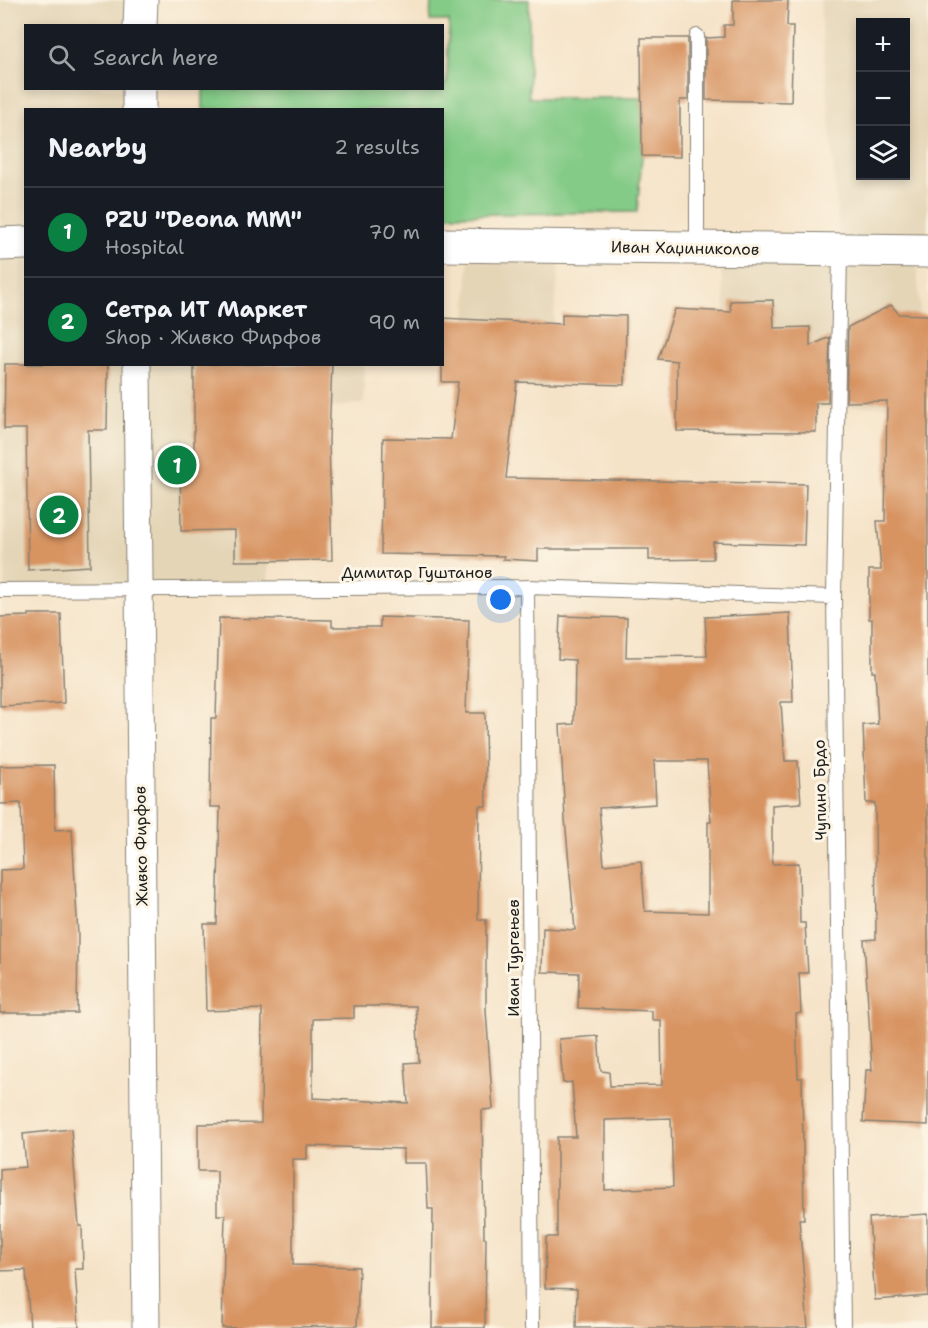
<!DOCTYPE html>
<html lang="en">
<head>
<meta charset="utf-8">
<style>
	body { margin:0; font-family:"Shantell Sans",sans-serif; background:#20242c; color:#f1f3f6 }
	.controls { position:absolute; right:18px; top:18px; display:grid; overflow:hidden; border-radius:0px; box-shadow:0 3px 9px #0003 }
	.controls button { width:54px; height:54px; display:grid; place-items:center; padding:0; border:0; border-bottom:2px solid #363941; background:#171b24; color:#f1f3f6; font:30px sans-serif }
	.you { position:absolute; left:501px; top:600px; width:21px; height:21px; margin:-15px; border:4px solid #fff; border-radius:50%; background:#1a73e8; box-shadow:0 0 0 9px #1a73e833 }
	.badge { display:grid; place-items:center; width:39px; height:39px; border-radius:50%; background:#0b8043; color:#fff; font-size:20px; font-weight:700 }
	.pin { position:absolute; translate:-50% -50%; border:3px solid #fff; box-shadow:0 2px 6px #0006 }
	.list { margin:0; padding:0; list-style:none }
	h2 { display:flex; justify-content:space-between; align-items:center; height:78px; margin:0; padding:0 24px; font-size:26px }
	h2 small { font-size:20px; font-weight:400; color:#9ea1a6 }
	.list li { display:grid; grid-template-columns:39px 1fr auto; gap:18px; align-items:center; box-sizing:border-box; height:90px; padding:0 24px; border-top:2px solid #363941 }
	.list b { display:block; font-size:22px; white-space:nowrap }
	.list p { margin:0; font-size:20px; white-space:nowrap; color:#9ea1a6 }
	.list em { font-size:20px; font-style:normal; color:#9ea1a6 }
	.icon { flex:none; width:33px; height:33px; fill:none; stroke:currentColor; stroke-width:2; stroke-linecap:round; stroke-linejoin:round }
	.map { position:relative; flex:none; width:928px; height:1328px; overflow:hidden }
	.search { position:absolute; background:#171b24; box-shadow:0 3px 9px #0003; left:24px; top:24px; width:420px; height:66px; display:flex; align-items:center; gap:15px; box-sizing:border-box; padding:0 21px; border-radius:0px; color:#9ea1a6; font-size:22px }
	.panel { position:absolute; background:#171b24; box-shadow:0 3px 9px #0003; left:24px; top:108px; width:420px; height:258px; border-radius:0px }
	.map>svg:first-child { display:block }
</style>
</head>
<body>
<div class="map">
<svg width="928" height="1328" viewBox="0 0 928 1328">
	<rect width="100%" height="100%" fill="#fcf5e5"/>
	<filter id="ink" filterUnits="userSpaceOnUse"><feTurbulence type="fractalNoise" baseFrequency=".0167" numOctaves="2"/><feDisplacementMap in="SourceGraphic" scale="12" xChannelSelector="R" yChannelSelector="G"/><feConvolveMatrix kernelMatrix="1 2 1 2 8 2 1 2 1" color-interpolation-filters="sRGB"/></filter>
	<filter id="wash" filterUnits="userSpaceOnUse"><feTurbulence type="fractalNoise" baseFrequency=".008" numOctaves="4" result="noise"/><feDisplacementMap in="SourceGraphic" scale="24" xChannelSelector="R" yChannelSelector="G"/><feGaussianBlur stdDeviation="1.35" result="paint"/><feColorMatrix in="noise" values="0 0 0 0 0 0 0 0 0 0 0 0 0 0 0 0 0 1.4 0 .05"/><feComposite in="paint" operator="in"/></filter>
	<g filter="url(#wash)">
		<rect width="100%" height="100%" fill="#f5e3c8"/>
		<path fill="#e4d5b7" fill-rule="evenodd" d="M0,0H141L140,25L26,26V88L139,89V109L26,110V364L364,365V403L330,408H273L268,589L5,590L4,439H0Z
			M820,0H928V251H916L927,405L765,409L731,360L719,249L840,250ZM860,22H906V176H860Z
			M469,245L561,246L547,388L464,383Z"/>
		<path fill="#84cb87" stroke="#507452" stroke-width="1.5" d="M431,0H529V98H642V156L637,212L443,215L442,110L203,109V89L442,88L443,84L447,83L449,21H430Z"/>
		<g id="blocks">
			<path fill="#d79361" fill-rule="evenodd" d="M733,0H788L787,26H793L791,102L706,100V38L724,37V25H733Z
				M641,38H688V100H680V157L642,156Z
				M773,300L774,328L810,327V346L830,337L828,403H816V432L677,431V361L658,359L675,309L731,312L730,301Z
				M891,305L899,314L928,315V1125L863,1122L866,1070H872L864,940L876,939L875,803H866L863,725L878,724L875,672H872V619H869V570H881L877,521H885L887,401L846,402L848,327Z
				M562,314L626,316L625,385L517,382L506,478L806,484L804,545L713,542V559L649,560V549H538V561L503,559L504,556L381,554L383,438L451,439L458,382H442V318L562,324Z
				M5,364H108L107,430H88L90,566L28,570L26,429H4Z
				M194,364H332L329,439L332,560L235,561V530L181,531L180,452H194Z
				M790,613L793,702H781L785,761H798L801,803L772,805V864L799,863L800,923H805L808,973H799L801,1013L796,1014L798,1078H802L804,1219H799L808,1328H576L577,1289L545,1288L546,1237H557V1137H576L572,1082L563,1083L559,1039L598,1036L601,1071L609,1072L610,1086L662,1085L661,1020H652V1011L578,1008L579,973L542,972L543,928L575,930L565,819L560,725L574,724L575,660L558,659L560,616L627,618L626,657L707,656L705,617ZM654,761H707L711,822H708V913L645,911L641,861L604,865L599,808L656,804ZM671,1118L673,1187L605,1190V1120Z
				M29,614H61L64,703L0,706V617L29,616Z
				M380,617L469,620L466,713H485L486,806H479L478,920H486V1010L493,1109L482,1110L484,1238H486L485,1328H432L433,1209H428L426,1163H403V1149L307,1146V1159H293V1265L359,1267L357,1326L222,1328L225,1215H217V1171H198V1124L261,1123L262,1009L206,1011L204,924H217L220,807H210L211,718H216L219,618L332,620V627H380ZM354,1006H416L419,1062L405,1063L408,1103L313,1098V1019L354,1018Z
				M54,765L55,830L72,829L78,936L77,1013H0V870L23,869L21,803L0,804V766Z
				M71,1129L79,1226H82L83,1269H75L79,1328H30L26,1270L0,1271V1169L26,1167L23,1134Z
				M928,1214V1296L875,1300L869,1218Z"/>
		</g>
	</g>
	<g filter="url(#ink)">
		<use href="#blocks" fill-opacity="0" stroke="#888072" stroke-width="1.5"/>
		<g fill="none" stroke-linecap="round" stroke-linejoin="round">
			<g stroke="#888072" stroke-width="16">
				<path id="service" d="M697,36V248
					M840,251L834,597L843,1328
					M527,587L532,1328
					M0,590L527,587L834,597"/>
			</g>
			<g stroke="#888072" stroke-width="29">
				<path id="minor" d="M137,364L146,1328"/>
			</g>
			<g stroke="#888072" stroke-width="35">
				<path id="tertiary" d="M140,26L141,0
					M139,110V88
					M0,244L26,243
					M442,245L928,251"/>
			</g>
			<use href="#service" stroke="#fff" stroke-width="14"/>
			<use href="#minor" stroke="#fff" stroke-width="27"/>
			<use href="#tertiary" stroke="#fff" stroke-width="33"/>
		</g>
	</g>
	<g text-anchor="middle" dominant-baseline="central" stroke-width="6" stroke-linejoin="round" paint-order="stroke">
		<g font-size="16" fill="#1c1c1c" stroke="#fcf5e5">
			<text transform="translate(685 248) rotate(1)">Иван Хаџиниколов</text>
			<text x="417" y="572">Димитар Гуштанов</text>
			<text transform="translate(820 790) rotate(-91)">Чупино Брдо</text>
			<text transform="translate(141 846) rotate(-91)">Живко Фирфов</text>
			<text transform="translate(513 958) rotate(-90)">Иван Тургењев</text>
		</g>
	</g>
</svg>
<div class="controls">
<button>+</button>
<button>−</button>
<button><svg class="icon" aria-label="layers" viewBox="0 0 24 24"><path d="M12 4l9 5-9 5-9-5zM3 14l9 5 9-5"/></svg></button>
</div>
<div class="you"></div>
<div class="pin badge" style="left:177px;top:465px">1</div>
<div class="pin badge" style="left:59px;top:515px">2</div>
<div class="search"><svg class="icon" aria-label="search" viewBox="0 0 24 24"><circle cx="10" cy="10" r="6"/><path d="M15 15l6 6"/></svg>Search here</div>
<section class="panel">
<h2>Nearby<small>2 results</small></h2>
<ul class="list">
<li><span class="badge">1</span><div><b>PZU &quot;Deona MM&quot;</b><p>Hospital</p></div><em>70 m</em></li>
<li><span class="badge">2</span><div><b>Сетра ИТ Маркет</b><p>Shop · Живко Фирфов</p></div><em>90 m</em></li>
</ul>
</section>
</div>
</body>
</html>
